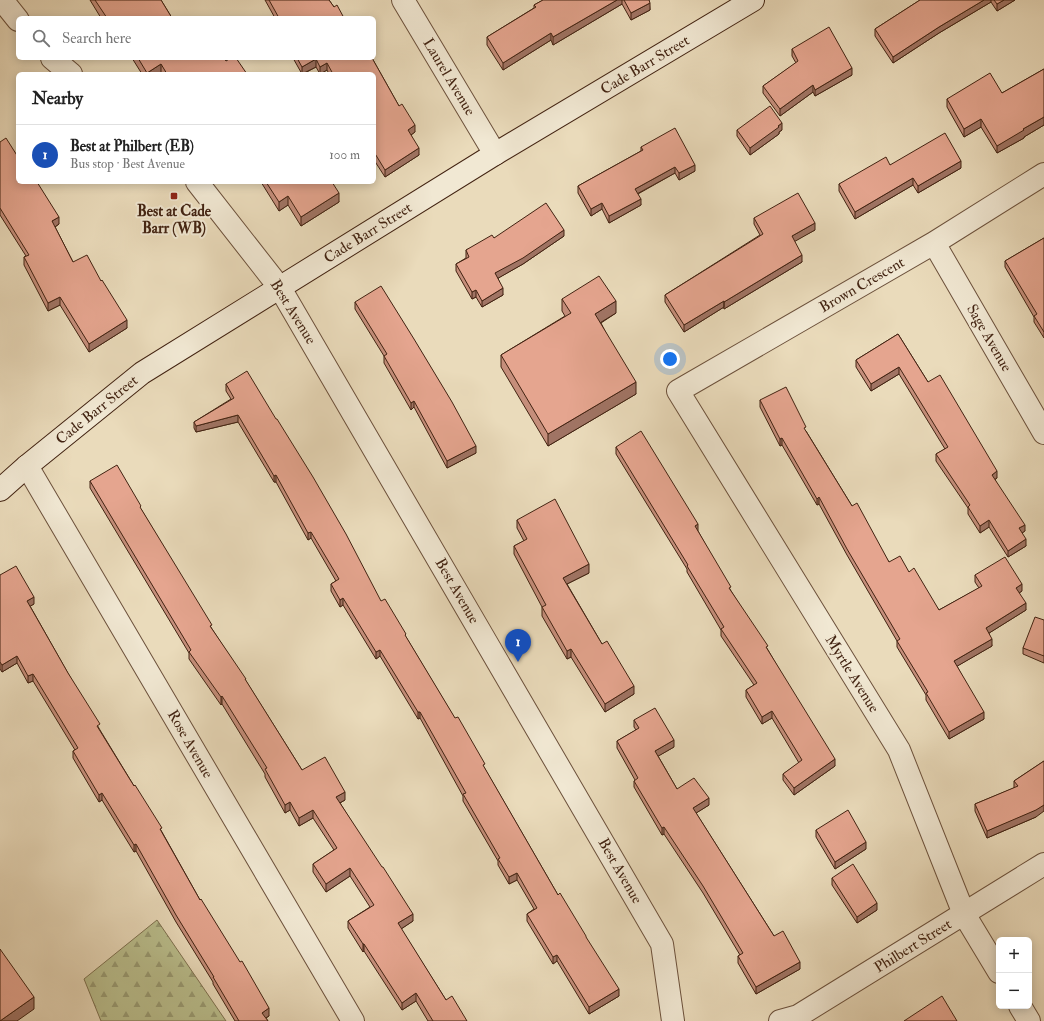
<!DOCTYPE html>
<html lang="en">
<head>
<meta charset="utf-8">
<style>
	body { margin:0; font-family:"IM FELL Double Pica",serif; background:#f6f6f6; color:#222 }
	.controls { position:absolute; right:12px; bottom:12px; display:grid; overflow:hidden; border-radius:6px; box-shadow:0 2px 10px #0003 }
	.controls button { width:36px; height:36px; display:grid; place-items:center; padding:0; border:0; border-bottom:1px solid #e0e0e0; background:#fff; color:#222; font:20px sans-serif }
	.you { position:absolute; left:670px; top:359px; width:14px; height:14px; margin:-10px; border:3px solid #fff; border-radius:50%; background:#1a73e8; box-shadow:0 0 0 6px #1a73e833 }
	.badge { display:grid; place-items:center; width:26px; height:26px; border-radius:50%; background:#8f2418; color:#fff; font-size:13px; font-weight:700 }
	.pin { position:absolute; translate:-50% -33px; filter:drop-shadow(0 1px 2px #0008) }
	.pin::after { content:''; position:absolute; top:21px; width:14px; height:12px; background:inherit; clip-path:polygon(0 0,100% 0,50% 100%) }
	.list { margin:0; padding:0; list-style:none }
	h2 { display:flex; justify-content:space-between; align-items:center; height:52px; margin:0; padding:0 16px; font-size:17px }
	h2 small { font-size:13px; font-weight:400; color:#767676 }
	.list li { display:grid; grid-template-columns:26px 1fr auto; gap:12px; align-items:center; box-sizing:border-box; height:60px; padding:0 16px; border-top:1px solid #e0e0e0 }
	.list b { display:block; font-size:15px; white-space:nowrap }
	.list p { margin:0; font-size:13px; white-space:nowrap; color:#767676 }
	.list em { font-size:13px; font-style:normal; color:#767676 }
	.icon { flex:none; width:22px; height:22px; fill:none; stroke:currentColor; stroke-width:2; stroke-linecap:round; stroke-linejoin:round }
	.map { position:relative; flex:none; width:1044px; height:1021px; overflow:hidden }
	.search { position:absolute; background:#fff; box-shadow:0 2px 10px #0003; left:16px; top:16px; width:360px; height:44px; display:flex; align-items:center; gap:10px; box-sizing:border-box; padding:0 14px; border-radius:6px; color:#767676; font-size:15px }
	.panel { position:absolute; background:#fff; box-shadow:0 2px 10px #0003; left:16px; top:72px; width:360px; height:112px; border-radius:6px }
	.map>svg:first-child { display:block }
</style>
</head>
<body>
<div class="map">
<svg width="1044" height="1021" viewBox="0 0 1044 1021">
	<defs>
		<pattern id="forest-firs" width="22" height="20" patternUnits="userSpaceOnUse"><rect width="22" height="20" fill="#babf8e"/><path d="M5 1l3.5 6h-7zM16 11l3.5 6h-7z" fill="#999b73"/></pattern>
	</defs>
	<rect width="100%" height="100%" fill="#eadbbb"/>
	<filter id="stains"><feTurbulence type="fractalNoise" baseFrequency=".005" numOctaves="4"/><feColorMatrix values="0 0 0 0 .2 0 0 0 0 .09 0 0 0 0 .02 0 0 0 .5 -.17"/></filter>
	<radialGradient id="worn" r=".72"><stop offset=".6" stop-color="#630" stop-opacity="0"/><stop offset="1" stop-color="#630" stop-opacity=".3"/></radialGradient>
	<path fill="url(#forest-firs)" stroke="#7e7150" d="M157,920L226,1021H101L84,979Z"/>
	<g fill="none" stroke-linecap="round" stroke-linejoin="round">
		<g stroke="#6c513c" stroke-width="24">
			<path id="street" d="M2,0L18,20
				M403,0L495,154
				M52,58L71,74
				M197,182L280,288L662,944L673,1021
				M934,243L1044,433
				M27,466L353,1021
				M999,972L964,914L899,750L678,391L934,243L1044,174
				M1020,1006L1029,1021
				M780,1021L798,1016L1044,864"/>
		</g>
		<g stroke="#422312" stroke-width="24">
			<path id="secondary" d="M0,490L27,466L142,373L495,154L753,0"/>
		</g>
		<use href="#street" stroke="#f1e8d3" stroke-width="22"/>
		<use href="#secondary" stroke="#f1e8d3" stroke-width="22"/>
	</g>
	<path fill="#c58e7b" stroke="#422312" d="M90,0H161L172,18H101Z
		M265,0H329L334,7L344,18H275Z
		M543,0H649L650,10L631,20L622,4L553,45L551,40L503,70L487,45V37L534,8V5Z
		M920,0H1015L997,11L991,2L939,33L893,63L875,36V29Z
		M792,49L852,75L815,96L813,92L780,116L763,93V86L796,63L792,56Z
		M132,58H224L226,61L247,74H161V73L160,74H142Z
		M293,58H372L399,106L415,132L411,135L419,155L385,177L374,160V74H329L327,70L320,74L316,67L303,74H302Z
		M1044,69V125L1024,137V138L997,153L981,127L964,137L947,107V99L1002,93Z
		M737,130H782L779,132V134L750,155L737,136Z
		M0,142L59,224L55,227L73,262L101,281L127,328L89,352L60,305L48,311L24,265V257L26,256L0,215Z
		M641,147L695,171L679,180L675,173L638,194L641,205L609,223L602,209L591,216L578,193V186L641,151Z
		M890,165L961,168L918,193L913,185L855,219L839,191V184Z
		M261,182H332L339,202L301,226L288,205L279,211Z
		M754,218L815,230L794,241L802,262L724,309V307L684,332L665,302V295L760,235L754,224Z
		M564,236L523,264L498,278L503,295L482,307L476,297L472,299L456,271V264L466,258V250L494,238Z
		M1044,238V338L1034,322V317L1005,267V261Z
		M562,299L616,313L601,323L636,394L548,446L501,367V355L565,316L562,311Z
		M355,302L476,453L447,468L414,407L411,410L384,363V356L355,309Z
		M898,334L928,382L997,478L995,480L1025,531L1022,533L1026,546L1008,557L989,527L980,533L968,514V508L936,461V454L945,449L899,374L871,391L856,367V360Z
		M226,384L406,637L485,769L558,895L586,938L619,996L589,1014L557,961L553,964L527,921V914L534,909L517,880L509,884L498,865V861L463,801V796L420,718L418,719L380,656L376,659L343,605L340,607L331,591V584L336,581L311,538L308,540L276,482H274L238,422L196,432L194,428V422L231,399L226,391Z
		M760,400L806,431L852,506L889,562L909,572L939,610L979,588L975,582V575L1022,591L1019,593L1026,610L989,633L992,646L957,666L984,719L949,739L926,700V695L897,647V641L847,555L819,504L817,505L782,445L780,446L760,407Z
		M616,447L698,530V531L731,591L768,650L835,766L794,795L783,780V774L799,763L772,718L762,724L746,697V690L754,685L721,636V630L687,572V569L616,454Z
		M90,481L141,509L212,629L246,681L302,770L345,800L340,803L413,921L401,929L446,1000L467,1021H428L416,1001L402,1010L364,951L363,952L348,928V921L370,907L350,876L326,892L313,872V864L334,850L313,818L299,826L290,810L285,813L265,777V774L222,704L221,705L189,659V653L90,488Z
		M517,520L589,573L567,584L602,644L634,694L605,712L571,657L567,659L542,616V607L514,554V546L524,541L517,528Z
		M0,575L34,604L30,606L100,730L162,832L200,900L269,1016L266,1018L268,1021H235L213,984V982L176,922L136,851L134,852L102,800L99,802L73,758V751L75,750L33,681L28,683L17,663L2,672L0,669Z
		M1044,620V663L1023,654V648Z
		M634,720L674,747L658,756L677,789L709,805L696,813L774,936L800,969L756,994L738,963V956L740,955L703,893L664,834L662,835L634,787V781L635,780L617,748V741L636,730L634,727Z
		M1044,761L1036,817L987,838L975,811V804L1014,788V781Z
		M816,830L866,849L835,869L816,837Z
		M832,878L877,910L857,923L832,885Z"/>
	<path fill="#a07464" stroke="#422312" d="M617,0H622V4L553,45V37Z
		M984,0H991V2L939,33L893,63V57L939,27Z
		M1004,0H1015L997,11V4Z
		M650,3V10L631,20V13Z
		M551,33V40L503,70V63Z
		M316,59V67L302,74V67Z
		M327,63V70L320,74V67Z
		M161,64V73L160,74H147V73Z
		M852,68V75L815,96V90Z
		M813,85V92L780,116V109Z
		M1044,117V125L1024,137V138L997,153V146L1023,129Z
		M981,119V127L964,137V129Z
		M782,123V130L779,132V134L750,155V148Z
		M415,125V132L408,137V130Z
		M419,148V155L385,177V170Z
		M961,161V168L918,193V186Z
		M695,165V171L679,180V173Z
		M675,167V173L635,195V189Z
		M913,178V185L855,219V212Z
		M339,193V202L301,226V217Z
		M288,196V205L279,211V202Z
		M641,199V205L609,223V216Z
		M602,203V209L591,216V209Z
		M59,217V224L52,229V221Z
		M815,223V230L792,243V236Z
		M564,230V236L523,264L495,280V273Z
		M802,255V262L724,309V302Z
		M503,288V295L482,307V301Z
		M476,290V297L472,299V292Z
		M60,297V305L48,311V303Z
		M616,301V313L595,326V314Z
		M724,301V307L684,332V325Z
		M127,320V328L89,352V344Z
		M899,367V374L871,391V384Z
		M636,382V394L548,446V434Z
		M414,401V407L411,410V403Z
		M238,415V422L196,432V426Z
		M782,438V445L780,446V439Z
		M476,446V453L447,468V461Z
		M997,471V478L992,481V475Z
		M276,475V482H274V476Z
		M819,497V504L817,505V499Z
		M989,520V527L980,533V526Z
		M698,524V530L695,532V526Z
		M1025,525V531L1019,535V528Z
		M311,532V538L308,540V533Z
		M1026,539V546L1008,557V551Z
		M589,564V573L563,586V578Z
		M1022,584V591L1016,595V588Z
		M34,597V604L27,608V601Z
		M343,598V605L340,607V600Z
		M1026,603V610L986,635V628Z
		M992,639V646L954,668V661Z
		M571,649V657L567,659V651Z
		M380,650V656L376,659V652Z
		M17,656V663L2,672V665Z
		M33,674V681L28,683V676Z
		M634,686V694L605,712V704Z
		M222,696V704L221,705V697Z
		M772,711V718L762,724V717Z
		M418,712H420V718L418,719Z
		M984,712V719L949,739V732Z
		M674,740V747L655,758V751Z
		M835,759V766L794,795V788Z
		M345,792V800L336,805V797Z
		M102,793V800L99,802V795Z
		M709,798V805L693,815V808Z
		M290,802V810L285,813V805Z
		M1044,805V811L1036,817L987,838V831Z
		M313,810V818L299,826V818Z
		M664,827V834L662,835V828Z
		M866,842V849L835,869V862Z
		M136,844V851L134,852V845Z
		M350,868V876L326,892V884Z
		M517,873V880L509,884V877Z
		M877,903V910L857,923V917Z
		M413,914V921L398,931V923Z
		M363,944H364V951L363,952Z
		M557,955V961L553,964V957Z
		M800,962V969L756,994V987Z
		M619,989V996L589,1014V1007Z
		M416,993V1001L402,1010V1003Z
		M34,997V1009L17,1021H0Z
		M269,1008V1016L262,1020V1013Z"/>
	<path fill="#e5a58f" stroke="#422312" d="M95,0H161L172,18H107Z
		M269,0H329L334,7L337,5L344,18H279Z
		M543,0H617L553,37L551,33L503,63L487,37L536,7L534,5Z
		M624,0H649L650,3L631,13Z
		M920,0H984L939,27L893,57L875,29Z
		M994,0H1004L997,4Z
		M829,27L852,68L815,90L813,85L780,109L763,86L798,61L792,49Z
		M138,58H224L226,61L231,58H236L247,74H167L161,64L147,73Z
		M297,58H372L399,106L402,104L415,125L408,130L419,148L385,170L374,152V74H333L327,63L320,67L316,59L302,67Z
		M1044,69V117L1023,129L1024,130L997,146L981,119L964,129L947,99L990,73L1002,93Z
		M770,106L782,123L778,126L779,127L750,148L737,130Z
		M675,128L695,165L679,173L675,167L635,189L641,199L609,216L602,203L591,209L578,186L643,150L641,147Z
		M945,133L961,161L918,186L913,178L855,212L839,184L886,157L890,165Z
		M6,138L18,157V182H37L59,217L52,221L73,262L87,255L101,281L102,280L127,320L89,344L60,297L48,303L24,257L29,255L0,208V142Z
		M266,182H332L339,193L301,217L288,196L279,202Z
		M798,193L815,223L792,236L802,255L724,302V301L684,325L665,295L763,234L754,218Z
		M546,203L564,230L523,258L495,273L503,288L482,301L476,290L472,292L456,264L469,257L466,250L492,235L494,238Z
		M1044,238V332L1034,316L1037,314L1005,261Z
		M599,276L616,301L595,314L636,382L548,434L501,355L571,313L562,299Z
		M381,286L414,339L452,402L476,446L447,461L414,401L411,403L384,356L387,354L355,302Z
		M898,334L928,382L940,375L997,471L992,475L1025,525L1019,528L1026,539L1008,551L989,520L980,526L968,507L970,505L936,454L948,447L899,367L871,384L856,360Z
		M247,371L276,419H277L313,477L346,534L381,601L385,599L406,634L405,635L455,718L458,717L485,764L483,765L558,895L560,893L586,936V937L619,989L589,1007L557,955L553,957L527,914L537,908L517,873L509,877L498,859L500,858L463,794L466,793L420,712H418L380,650L376,652L343,598L340,600L331,584L339,579L311,532L308,533L276,475L274,476L238,415L196,426L194,422L234,398L226,384Z
		M786,387L806,427L804,428L852,506L857,503L889,562L900,556L909,572L914,568L939,610L982,586L975,575L1005,557L1022,584L1016,588L1026,603L986,628L992,639L954,661L984,712L949,732L926,693L928,692L897,641L900,639L847,549L819,497L817,499L782,438L780,439L760,400Z
		M641,431L698,524L695,526L731,587L729,588L768,646L766,647L835,759L794,788L783,774L802,760L772,711L762,717L746,690L757,683L721,629L724,627L687,566L688,565L616,447Z
		M117,465L141,506L140,507L212,625L210,626L246,679H245L302,770L325,757L345,792L336,797L382,867H383L413,914L398,923L446,1000L452,996L467,1021H433L416,993L402,1003L364,944H363L348,921L374,905L350,868L326,884L313,864L337,848L313,810L299,818L290,802L285,805L265,769L267,768L222,696L221,697L189,652L191,650L90,481Z
		M555,499L589,564L563,578L602,644L607,641L634,686L605,704L571,649L567,651L542,607L546,605L514,546L527,539L517,520Z
		M16,566L34,597L27,601L68,673L100,724L97,726L134,786L135,785L162,828L160,829L200,900L201,899L240,962L242,961L269,1008L262,1013L268,1021H239L213,977H214L176,915L136,844L134,845L102,793L99,795L73,751L78,748L33,674L28,676L17,656L2,665L0,662V575Z
		M1035,617L1044,620V656L1023,648Z
		M655,708L674,740L655,751L677,789L694,778L709,798L693,808L774,936L783,931L800,962L756,987L738,956L743,953L703,886L664,827L662,828L634,781L638,778L617,741L639,728L634,720Z
		M1044,761V805L1036,810L987,831L975,804L1018,786L1014,781Z
		M848,810L866,842L835,862L816,830Z
		M853,864L877,903L857,917L832,878Z
		M0,949L34,997L0,1021Z
		M942,996L957,1021H904Z"/>
	<rect fill="#8f2418" stroke="#f1e8d3" stroke-width="1.5" x="170" y="192" width="8" height="8" rx="2"/>
	<g text-anchor="middle" dominant-baseline="central" stroke-width="4" stroke-linejoin="round" paint-order="stroke">
		<g font-size="15" fill="#422312" stroke="#f1e8d3">
			<text transform="translate(645 65) rotate(-31)">Cade Barr Street</text>
			<text transform="translate(449 77) rotate(59)">Laurel Avenue</text>
			<text transform="translate(368 233) rotate(-32)">Cade Barr Street</text>
			<text transform="translate(862 285) rotate(-30)">Brown Crescent</text>
			<text transform="translate(293 312) rotate(58)">Best Avenue</text>
			<text transform="translate(989 338) rotate(60)">Sage Avenue</text>
			<text transform="translate(97 410) rotate(-39)">Cade Barr Street</text>
			<text transform="translate(457 591) rotate(60)">Best Avenue</text>
			<text transform="translate(852 674) rotate(58)">Myrtle Avenue</text>
			<text transform="translate(190 744) rotate(60)">Rose Avenue</text>
			<text transform="translate(620 871) rotate(60)">Best Avenue</text>
			<text transform="translate(913 946) rotate(-32)">Philbert Street</text>
		</g>
		<g font-size="15" font-weight="bold" fill="#422312" stroke="#f1e8d3">
			<text x="174" y="211">Best at Cade<tspan x="174" dy="17">Barr (WB)</tspan></text>
		</g>
	</g>
	<rect width="100%" height="100%" filter="url(#stains)"/>
	<rect width="100%" height="100%" fill="url(#worn)"/>
</svg>
<div class="controls">
<button>+</button>
<button>−</button>
</div>
<div class="you"></div>
<div class="pin badge" style="left:518px;top:662px;background:#1a4fb4">1</div>
<div class="search"><svg class="icon" aria-label="search" viewBox="0 0 24 24"><circle cx="10" cy="10" r="6"/><path d="M15 15l6 6"/></svg>Search here</div>
<section class="panel">
<h2>Nearby<small></small></h2>
<ul class="list">
<li><span class="badge" style="background:#1a4fb4">1</span><div><b>Best at Philbert (EB)</b><p>Bus stop · Best Avenue</p></div><em>100 m</em></li>
</ul>
</section>
</div>
</body>
</html>
